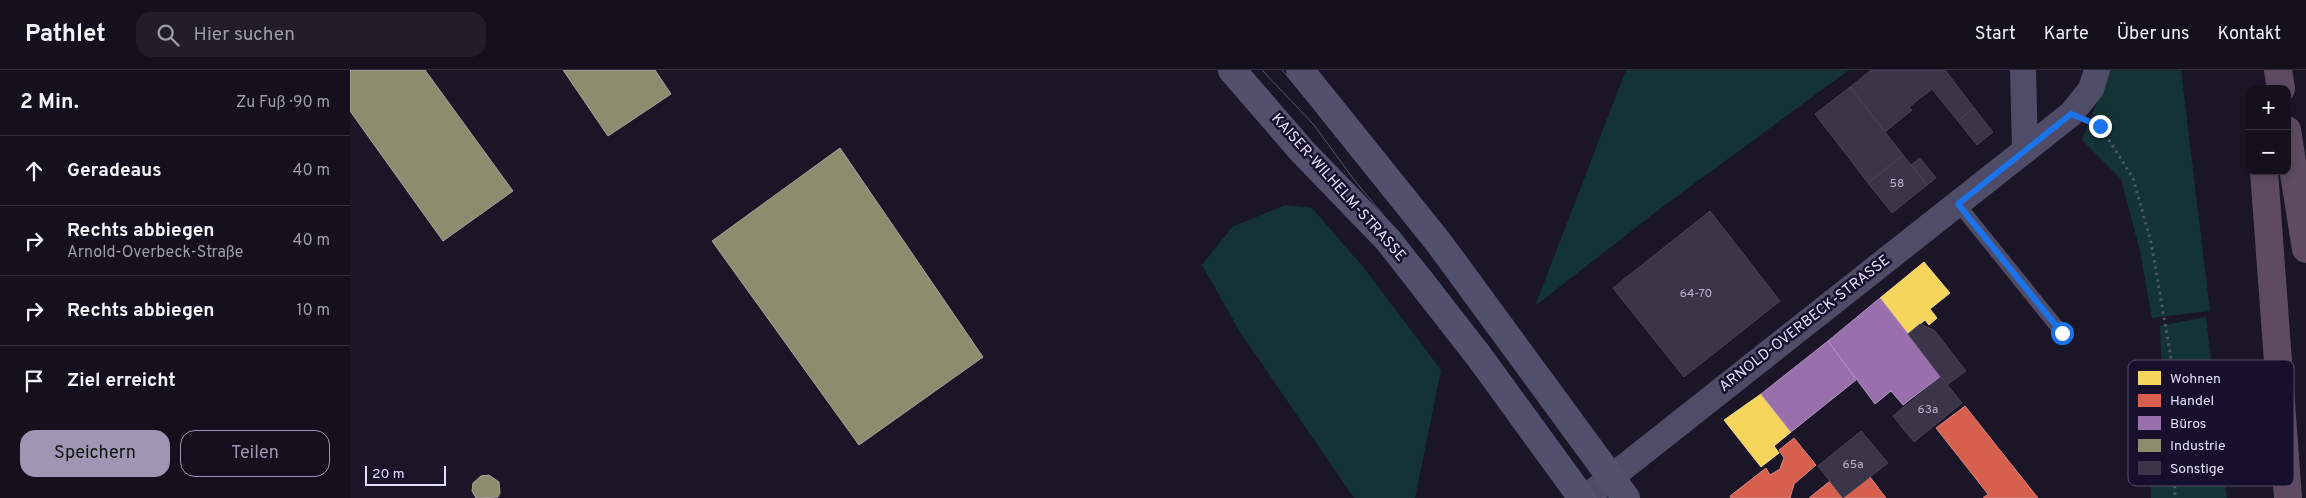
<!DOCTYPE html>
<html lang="de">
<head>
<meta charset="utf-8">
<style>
	body { margin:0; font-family:Overpass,sans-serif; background:#211e2a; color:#f1f3f6 }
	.controls { position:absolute; right:15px; top:15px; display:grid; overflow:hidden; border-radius:10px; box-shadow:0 2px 8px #0003 }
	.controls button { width:45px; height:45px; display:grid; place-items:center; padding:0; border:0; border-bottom:1px solid #33303b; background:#14101d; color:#f1f3f6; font:25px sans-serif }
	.scale { position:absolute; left:15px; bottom:12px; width:81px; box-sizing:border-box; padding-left:5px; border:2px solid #e3ddff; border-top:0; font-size:14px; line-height:18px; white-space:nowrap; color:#e3ddff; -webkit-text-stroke:4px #17102d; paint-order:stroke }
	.stop { position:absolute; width:15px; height:15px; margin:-11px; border:4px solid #1a73e8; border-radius:50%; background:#fff }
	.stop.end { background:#1a73e8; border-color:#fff; box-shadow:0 1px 5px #0008 }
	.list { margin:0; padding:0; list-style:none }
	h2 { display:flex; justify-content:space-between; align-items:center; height:65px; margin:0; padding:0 20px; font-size:21px }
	h2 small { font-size:16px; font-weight:400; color:#9d9da4 }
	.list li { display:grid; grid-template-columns:32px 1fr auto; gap:15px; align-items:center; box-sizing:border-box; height:70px; padding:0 20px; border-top:1px solid #33303b }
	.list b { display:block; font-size:19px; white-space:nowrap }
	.list p { margin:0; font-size:16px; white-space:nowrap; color:#9d9da4 }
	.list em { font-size:16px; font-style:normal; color:#9d9da4 }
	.actions { display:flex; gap:10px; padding:15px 20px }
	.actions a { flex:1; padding:11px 0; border:1px solid #9d97b3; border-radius:15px; text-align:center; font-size:18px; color:#9d97b3 }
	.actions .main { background:#9d97b3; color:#111 }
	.icon { flex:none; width:28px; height:28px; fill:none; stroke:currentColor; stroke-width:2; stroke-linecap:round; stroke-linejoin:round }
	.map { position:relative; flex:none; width:1956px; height:428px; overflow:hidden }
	header { display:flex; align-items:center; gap:30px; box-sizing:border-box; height:70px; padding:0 25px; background:#14101d; border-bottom:1px solid #33303b }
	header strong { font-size:24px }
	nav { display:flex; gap:28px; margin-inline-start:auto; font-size:18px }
	.search { width:350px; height:45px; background:#211e2a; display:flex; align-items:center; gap:12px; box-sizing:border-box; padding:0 18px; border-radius:15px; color:#9d9da4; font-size:19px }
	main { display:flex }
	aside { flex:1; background:#14101d }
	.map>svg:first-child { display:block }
</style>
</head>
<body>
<header>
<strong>Pathlet</strong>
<div class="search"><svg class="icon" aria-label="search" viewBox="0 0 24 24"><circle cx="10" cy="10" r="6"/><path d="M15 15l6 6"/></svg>Hier suchen</div>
<nav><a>Start</a><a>Karte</a><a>Über uns</a><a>Kontakt</a></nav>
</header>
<main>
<aside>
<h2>2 Min.<small>Zu Fuß · 90 m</small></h2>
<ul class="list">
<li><svg class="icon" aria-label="ahead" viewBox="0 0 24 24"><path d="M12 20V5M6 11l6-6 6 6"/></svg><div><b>Geradeaus</b></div><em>40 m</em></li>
<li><svg class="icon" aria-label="right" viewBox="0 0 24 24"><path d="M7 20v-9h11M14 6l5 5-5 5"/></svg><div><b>Rechts abbiegen</b><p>Arnold-Overbeck-Straße</p></div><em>40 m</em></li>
<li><svg class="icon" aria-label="right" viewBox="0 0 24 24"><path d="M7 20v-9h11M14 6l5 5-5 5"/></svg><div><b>Rechts abbiegen</b></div><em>10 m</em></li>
<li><svg class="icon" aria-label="arrive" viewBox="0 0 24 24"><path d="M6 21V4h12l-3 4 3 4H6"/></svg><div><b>Ziel erreicht</b></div></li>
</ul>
<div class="actions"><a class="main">Speichern</a><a>Teilen</a></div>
</aside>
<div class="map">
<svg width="1956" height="428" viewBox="0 0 1956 428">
	<rect width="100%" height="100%" fill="#1a1627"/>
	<path fill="#143336" d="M1276,0H1499L1311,138L1185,236Z
		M1757,0H1831L1860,241L1802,248L1790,181L1771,109L1732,70L1754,15Z
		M935,135L962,138L1014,198L1091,300L1065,428H1004L890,262L852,195L882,157Z
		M1856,247L1877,428H1801L1800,346L1813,326L1810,256Z"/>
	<path fill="#f6d55c" stroke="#f0d78d" d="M1574,192L1600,223L1580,239L1587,248L1579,255L1575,250L1558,264L1530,228Z
		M1411,324L1441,362L1424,376L1429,383L1411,397L1374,350Z"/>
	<path fill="#d6604d" stroke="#da8682" d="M1615,336L1688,428H1633L1638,424L1586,358Z
		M1444,368L1466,395L1444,414L1440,428H1381L1380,426L1416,398L1420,405L1430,399L1434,388L1429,380Z
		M1520,407L1536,428H1493Z
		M1480,411L1493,428H1459Z"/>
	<path fill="#9970ab" stroke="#af91c4" d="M1530,228L1591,306L1553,335L1541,321L1525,334L1478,271Z
		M1478,271L1506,310L1441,362L1411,324Z"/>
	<path fill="#8c8c6e" stroke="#a6a49a" d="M0,0H75L163,121L93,171L0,41Z
		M213,0H305L321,24L258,66Z
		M490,78L633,287L509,375L362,171Z
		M139,405L149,412L150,423L148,427L126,428L122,421L123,413L131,406Z"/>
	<path fill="#3a3548" stroke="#48415a" d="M1521,0H1595L1624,38L1608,51L1582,19L1559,37L1562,40L1535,62L1500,17Z
		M1500,17L1553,85L1518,113L1465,44Z
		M1624,38L1643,62L1627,75L1608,51Z
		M1553,85L1577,115L1542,143L1518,113Z
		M1570,88L1586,108L1577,115L1561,95Z
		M1360,141L1430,231L1334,307L1263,218Z
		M1570,254L1584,260L1616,301L1597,315L1558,264Z
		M1591,307L1612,333L1564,372L1543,346Z
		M1511,361L1538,393L1493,428L1468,396Z"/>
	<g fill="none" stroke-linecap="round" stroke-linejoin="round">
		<path stroke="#495768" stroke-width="3" stroke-dasharray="2.5 4" stroke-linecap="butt" d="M1747,55L1750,56L1783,108L1801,172L1823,300L1825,428"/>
		<path stroke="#4f4c68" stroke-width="14" d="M1608,134L1712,263"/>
		<path stroke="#4f4c68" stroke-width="26" d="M1673,0L1675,80
			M1235,428L1721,44L1741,19L1747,0"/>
		<path stroke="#53506d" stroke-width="28" d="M882,0L952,81L1038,170L1128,285L1232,428
			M950,0L1089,173L1276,428"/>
		<path stroke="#5e4b63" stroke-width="28" d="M1928,0L1931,19
			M1937,60L1956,179
			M1914,101L1938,428"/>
		<path stroke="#485b71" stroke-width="1" d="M912,0L964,55L1005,111L1080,201L1156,301L1246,428
			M932,0C1049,137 1162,278 1263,428"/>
	</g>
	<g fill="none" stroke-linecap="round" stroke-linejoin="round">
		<path stroke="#1a73e8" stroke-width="6" d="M1712,263L1608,134L1721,44L1750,56"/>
	</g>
	<g text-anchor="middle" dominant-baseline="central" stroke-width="5" stroke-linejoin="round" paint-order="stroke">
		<g font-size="12" fill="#b9b3d1">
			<text x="1547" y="114">58</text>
			<text x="1346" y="224">64-70</text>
			<text x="1578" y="340">63a</text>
			<text x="1503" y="395">65a</text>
		</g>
		<g font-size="15" fill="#e3ddff" stroke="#17102d">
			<text transform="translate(988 118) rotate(48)">KAISER-WILHELM-STRASSE</text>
			<text transform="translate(1455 254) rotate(-38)">ARNOLD-OVERBECK-STRASSE</text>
		</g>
	</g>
	<rect x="1778" y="290" width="166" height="126" rx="8" fill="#17102d" stroke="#544e6c" stroke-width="1"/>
	<rect x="1788" y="301" width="23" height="14" fill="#f6d55c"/>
	<rect x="1788" y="324" width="23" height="13" fill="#d6604d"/>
	<rect x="1788" y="346" width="23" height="14" fill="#9970ab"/>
	<rect x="1788" y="369" width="23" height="13" fill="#8c8c6e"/>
	<rect x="1788" y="391" width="23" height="14" fill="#3a3548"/>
	<g font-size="14" fill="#e3ddff">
		<text x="1820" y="313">Wohnen</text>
		<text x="1820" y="335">Handel</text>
		<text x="1820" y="358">Büros</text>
		<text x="1820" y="380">Industrie</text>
		<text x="1820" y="403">Sonstige</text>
	</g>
</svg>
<div class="controls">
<button>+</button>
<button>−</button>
</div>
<div class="scale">20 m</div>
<div class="stop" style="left:1712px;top:263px"></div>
<div class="stop end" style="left:1750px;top:56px"></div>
</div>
</main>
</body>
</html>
